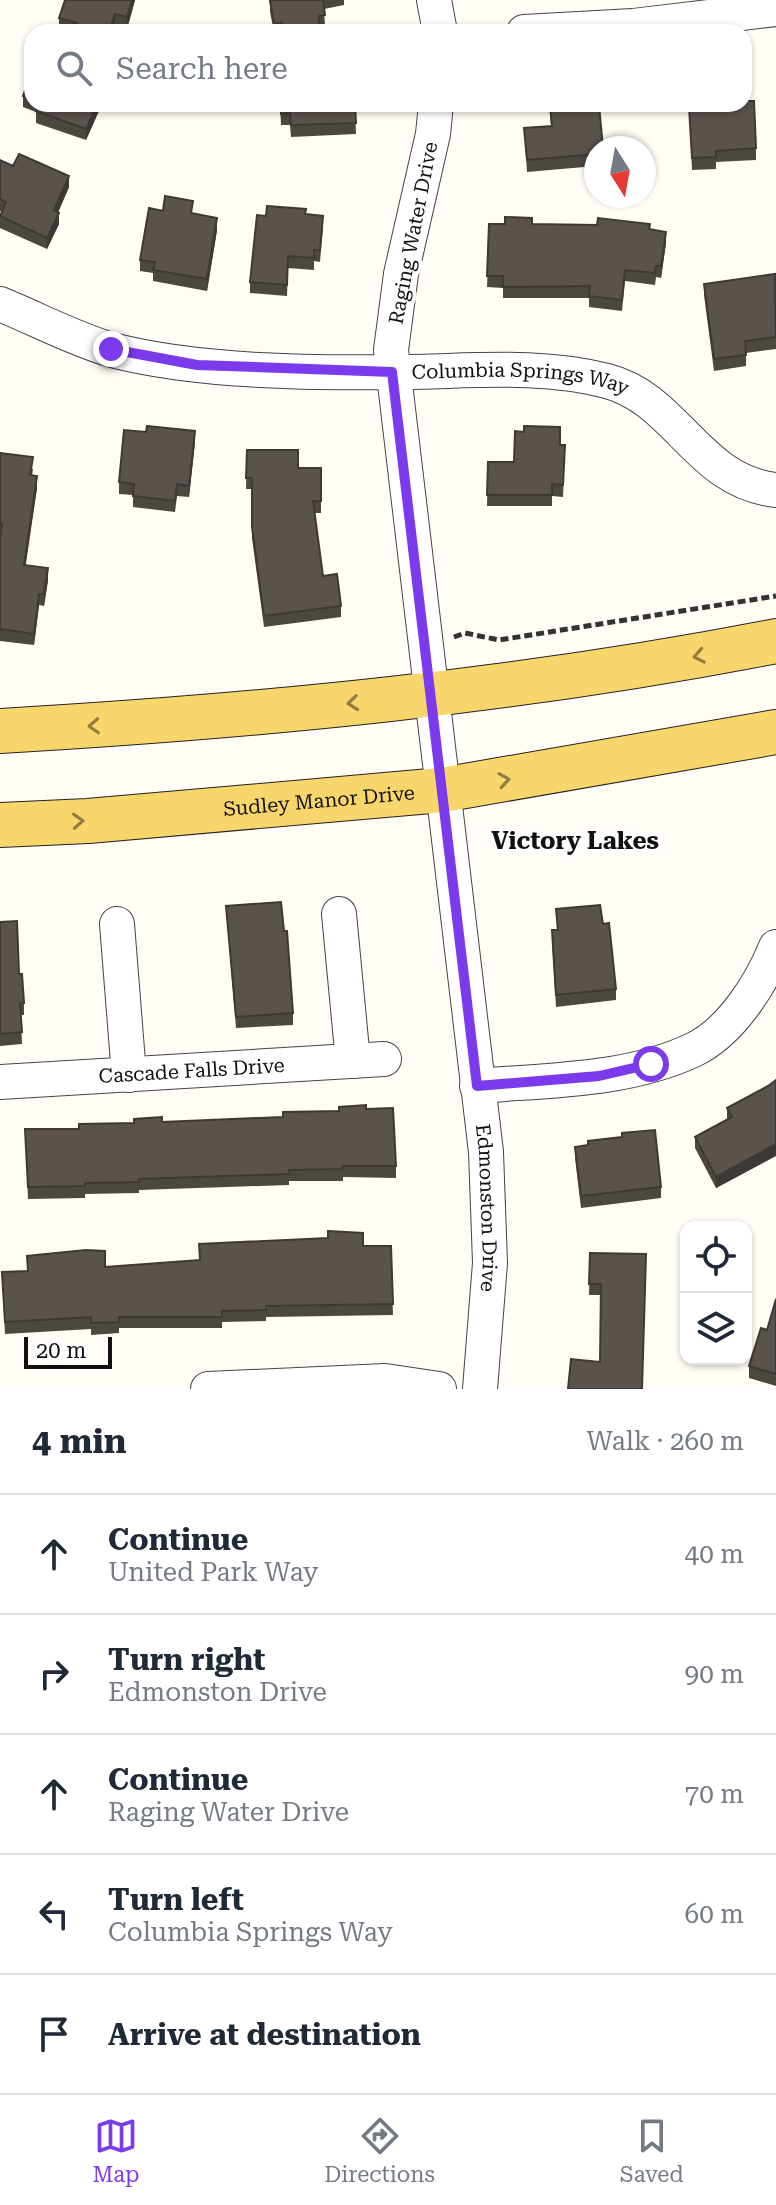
<!DOCTYPE html>
<html lang="en">
<head>
<meta charset="utf-8">
<style>
	body { margin:0; font-family:"Roboto Serif",serif; background:#f2f2f3; color:#1f2937 }
	.controls { position:absolute; right:24px; bottom:24px; display:grid; overflow:hidden; border-radius:16px; box-shadow:0 2px 6px #0004 }
	.controls button { width:72px; height:72px; display:grid; place-items:center; padding:0; border:0; border-bottom:2px solid #e0e1e3; background:#fff; color:#1f2937; font:40px sans-serif }
	.compass { position:absolute; left:584px; top:136px; width:72px; height:72px; border-radius:50%; background:#fff; box-shadow:0 2px 6px #0004; rotate:169deg }
	.scale { position:absolute; left:24px; bottom:20px; width:88px; box-sizing:border-box; padding-left:8px; border:4px solid #111; border-top:0; font-size:22px; line-height:28px; white-space:nowrap; color:#111; -webkit-text-stroke:6px #fff; paint-order:stroke }
	.stop { position:absolute; width:24px; height:24px; margin:-18px; border:6px solid #7c3aed; border-radius:50%; background:#fff }
	.stop.end { background:#7c3aed; border-color:#fff; box-shadow:0 2px 8px #0008 }
	.list { margin:0; padding:0; list-style:none }
	h2 { display:flex; justify-content:space-between; align-items:center; height:104px; margin:0; padding:0 32px; font-size:34px }
	h2 small { font-size:26px; font-weight:400; color:#747a83 }
	.list li { display:grid; grid-template-columns:52px 1fr auto; gap:24px; align-items:center; box-sizing:border-box; height:120px; padding:0 32px; border-top:2px solid #e0e1e3 }
	.list b { display:block; font-size:30px; white-space:nowrap }
	.list p { margin:0; font-size:26px; white-space:nowrap; color:#747a83 }
	.list em { font-size:26px; font-style:normal; color:#747a83 }
	.icon { flex:none; width:44px; height:44px; fill:none; stroke:currentColor; stroke-width:2; stroke-linecap:round; stroke-linejoin:round }
	.map { position:relative; flex:none; width:776px; height:1389px; overflow:hidden }
	.search { position:absolute; background:#fff; box-shadow:0 2px 6px #0004; left:24px; right:24px; top:24px; height:88px; display:flex; align-items:center; gap:20px; box-sizing:border-box; padding:0 28px; border-radius:24px; color:#747a83; font-size:30px }
	.sheet { height:704px; background:#fff }
	nav { display:flex; justify-content:space-around; align-items:center; box-sizing:border-box; height:112px; border-top:2px solid #e0e1e3; background:#fff; font-size:22px; color:#747a83 }
	nav a { display:grid; justify-items:center; gap:4px }
	nav .on { color:#7c3aed }
	.map>svg:first-child { display:block }
</style>
</head>
<body>
<div class="map">
<svg width="776" height="1389" viewBox="0 0 776 1389">
	<rect width="100%" height="100%" fill="#fffdf5"/>
	<g fill="none" stroke-linecap="round" stroke-linejoin="round">
		<g stroke="#444" stroke-width="36">
			<g id="minor">
				<path d="M434,0L440,32"/>
				<path d="M524,32L633,26L776,9"/>
				<path id="s1" d="M436,104L433,134L401,274L391,350L486,1152L490,1263L480,1389"/>
				<path id="s2" d="M0,304C37,319 74,339 112,350C197,372 308,373 396,372C465,372 538,363 607,381C677,399 698,482 776,490"/>
				<path d="M339,914L353,1061"/>
				<path d="M117,924L129,1075"/>
				<path id="s3" d="M0,1082L384,1059"/>
				<path d="M477,1086C549,1080 627,1081 693,1050C731,1032 761,984 776,947"/>
				<path d="M208,1389L385,1381L439,1389"/>
			</g>
		</g>
		<g stroke="#222" stroke-width="46">
			<g id="major">
				<path d="M0,731C260,716 520,691 776,641"/>
				<path id="s4" d="M0,825L88,821L442,790L776,732"/>
			</g>
		</g>
		<path stroke="#333" stroke-width="5" stroke-dasharray="8 4" stroke-linecap="butt" d="M454,637L465,633L499,640L776,596"/>
		<use href="#minor" stroke="#fff" stroke-width="34"/>
		<use href="#major" stroke="#f9d66b" stroke-width="44"/>
	</g>
	<path fill="#4d4742" d="M135,0L127,29L115,25L113,32H70L59,29V18Z
		M273,0H344V5L324,9L325,26L320,27V32H274L270,12V1Z
		M32,72V104H102L86,140L36,123V112L23,107V96Z
		M280,104H355L356,134L291,137L290,125H281Z
		M549,104H594L596,166L527,172L524,128L551,126Z
		M705,104H744L756,148V160L716,162V169L692,170L689,107H705Z
		M0,160L69,187L58,212L59,224L47,249L0,228V215L2,212L0,211Z
		M163,211L193,214L217,230L207,291L153,281V273L140,271V260Z
		M306,214L323,227L320,262L314,261V270L288,268L287,296L250,293V282L266,216Z
		M489,224H532L650,229L666,243L661,278L656,277L655,285L625,281L622,311L589,307V298H503V288L487,287Z
		M776,279V349L746,353V366L714,371L704,295V284Z
		M195,442L189,497L177,496L175,512L133,507V495L119,494V482Z
		M560,445H565L563,497L552,496V506H487L488,462H514Z
		M247,450L298,468H321V513H314L323,576L341,606V617L264,627L252,538V489H246Z
		M0,453L33,469L32,476L37,488L25,566L48,580L44,606L39,605L34,645L0,641Z
		M226,906L284,931L293,1013V1025L236,1028Z
		M556,909L603,924L616,989V1000L556,1007L552,942V930H557Z
		M0,922L24,1003V1015H21L22,1044L0,1046Z
		M776,1080V1156L716,1188L695,1148V1137L727,1120V1108L768,1086Z
		M366,1109L396,1166V1178L343,1177V1181H289V1185L139,1190V1193L85,1194V1198L28,1199L25,1129H79L134,1123L283,1117Z
		M575,1147L661,1187V1198L581,1208L575,1158Z
		M363,1246H391L393,1315L266,1317V1321L222,1322V1328H119V1333L91,1335V1329L5,1334L2,1272L105,1267L199,1260Z
		M590,1253L642,1389L600,1362L601,1295H589Z
		M776,1299V1386L749,1378V1366L767,1330Z"/>
	<path fill="#3f3936" d="M132,0H135L127,29V17Z
		M115,14V25L113,32H109Z
		M97,104H102L86,140V129Z
		M69,176V187L54,222V210Z
		M59,213V224L47,249V238Z
		M217,218V230L207,291V279Z
		M666,232V243L661,278V266Z
		M195,431V442L189,497V486Z
		M37,476V488L24,577V565Z
		M48,568V580L44,606V594Z
		M39,594V605L34,645V634Z
		M776,1144V1156H775L716,1188V1177Z"/>
	<path fill="#5a524d" stroke="#3f3936" stroke-width="2" d="M65,0H132L127,17L115,14L109,32H74L77,23L59,18Z
		M273,0H323L325,15L319,16L320,32H282V23L274,24L270,1Z
		M32,72V99L23,96Z
		M744,101H754L756,148L716,151V157L692,158L689,107H706V104H744Z
		M39,104H97L86,129L36,111Z
		M281,104H355L356,123L291,125L290,113L281,114Z
		M550,104H594V106L599,105L603,148H596V154L527,160L524,128L552,126Z
		M19,154L69,176L54,210L59,213L47,238L0,216L6,202L0,199V160L13,166Z
		M165,196L193,201L191,213L217,218L207,279L153,270L155,262L140,260L149,208L163,211Z
		M267,206L306,209L305,214L323,216L320,250H314V258L288,256L287,285L250,282L257,215L266,216Z
		M505,217L532,218V224L597,225L598,218L650,224L649,229L666,232L661,266H656L655,273L625,270L622,300L589,296L590,286L503,287V276H487L489,224H505Z
		M775,274L776,337L745,341L746,355L714,359L704,284Z
		M147,426L195,431L189,486L177,484L175,501L133,496L134,484L119,482L124,430L146,432Z
		M524,426L560,427V445H565L563,485L552,484V495H487L488,462H514L515,431L524,432Z
		M247,450H298V468H321V501H313L323,576L337,574L341,606L264,616L252,527V478H246Z
		M0,453L33,457L30,475L37,476L24,565L48,568L44,594H39L34,634L0,629V541L2,524H0Z
		M281,902L284,931H287L293,1013L236,1017L226,906Z
		M600,905L603,924L609,923L616,989L556,995L552,930H558L556,909Z
		M17,921L19,974H22L24,1003H20L22,1032L0,1034V922Z
		M776,1080V1144L716,1177L695,1137L732,1117L727,1108L768,1086Z
		M366,1105V1109L393,1108L396,1166H343V1169L289,1170V1174L139,1179V1182L85,1183V1186L28,1187L25,1129H79V1124L134,1123V1119L162,1117V1122L283,1117V1112L339,1111V1107Z
		M655,1130L661,1187L581,1196L575,1147L588,1145V1141L622,1137V1133Z
		M328,1231L363,1233V1246H391L393,1304L266,1306V1310L222,1311V1317H119V1322L91,1323V1317L5,1322L2,1272L28,1271L27,1256L86,1250L105,1251V1267L200,1260L199,1244L328,1238Z
		M590,1253L646,1254L642,1389H568L571,1359L600,1362L601,1284H589Z
		M776,1299V1374L749,1366L761,1328L767,1330Z"/>
	<defs><path id="oneway-chevron" d="M-2-3.5L2.5 0L-2 3.5" fill="none" stroke-width="1.6" stroke-linecap="round" stroke-linejoin="round" transform="scale(2)"/></defs>
	<g stroke="#917d42">
		<use href="#oneway-chevron" transform="translate(699 656) rotate(169)"/>
		<use href="#oneway-chevron" transform="translate(353 703) rotate(174)"/>
		<use href="#oneway-chevron" transform="translate(94 726) rotate(177)"/>
		<use href="#oneway-chevron" transform="translate(504 780) rotate(-9)"/>
		<use href="#oneway-chevron" transform="translate(78 821) rotate(-3)"/>
	</g>
	<g fill="none" stroke-linecap="round" stroke-linejoin="round">
		<path stroke="#7c3aed" stroke-width="10" d="M111,349L197,365L392,372L477,1086L599,1076L651,1064"/>
	</g>
	<g text-anchor="middle" dominant-baseline="central" stroke-width="8" stroke-linejoin="round" paint-order="stroke">
		<g font-size="20" fill="#111" stroke="#fff">
			<text transform="translate(413 233) rotate(-79)">Raging Water Drive</text>
			<text stroke="none"><textPath href="#s2" startOffset="532">Columbia Springs Way</textPath></text>
			<text stroke="none"><textPath href="#s4" startOffset="320">Sudley Manor Drive</textPath></text>
			<text stroke="none"><textPath href="#s3" startOffset="192">Cascade Falls Drive</textPath></text>
			<text stroke="none"><textPath href="#s1" startOffset="1114">Edmonston Drive</textPath></text>
		</g>
		<g font-size="24" font-weight="bold" fill="#111" stroke="#fff">
			<text x="575" y="841">Victory Lakes</text>
		</g>
	</g>
</svg>
<div class="controls">
<button><svg class="icon" aria-label="locate" viewBox="0 0 24 24"><circle cx="12" cy="12" r="6"/><path d="M12 2v4M12 18v4M2 12h4M18 12h4"/></svg></button>
<button><svg class="icon" aria-label="layers" viewBox="0 0 24 24"><path d="M12 4l9 5-9 5-9-5zM3 14l9 5 9-5"/></svg></button>
</div>
<svg class="compass" viewBox="-18 -18 36 36"><path d="M0-13l5 13h-10z" fill="#e53935"/><path d="M0 13l5-13h-10z" fill="#747a83"/></svg>
<div class="scale">20 m</div>
<div class="stop" style="left:651px;top:1064px"></div>
<div class="stop end" style="left:111px;top:349px"></div>
<div class="search"><svg class="icon" aria-label="search" viewBox="0 0 24 24"><circle cx="10" cy="10" r="6"/><path d="M15 15l6 6"/></svg>Search here</div>
</div>
<section class="sheet">
<h2>4 min<small>Walk · 260 m</small></h2>
<ul class="list">
<li><svg class="icon" aria-label="ahead" viewBox="0 0 24 24"><path d="M12 20V5M6 11l6-6 6 6"/></svg><div><b>Continue</b><p>United Park Way</p></div><em>40 m</em></li>
<li><svg class="icon" aria-label="right" viewBox="0 0 24 24"><path d="M7 20v-9h11M14 6l5 5-5 5"/></svg><div><b>Turn right</b><p>Edmonston Drive</p></div><em>90 m</em></li>
<li><svg class="icon" aria-label="ahead" viewBox="0 0 24 24"><path d="M12 20V5M6 11l6-6 6 6"/></svg><div><b>Continue</b><p>Raging Water Drive</p></div><em>70 m</em></li>
<li><svg class="icon" aria-label="left" viewBox="0 0 24 24"><path d="M17 20v-9H6M10 6l-5 5 5 5"/></svg><div><b>Turn left</b><p>Columbia Springs Way</p></div><em>60 m</em></li>
<li><svg class="icon" aria-label="arrive" viewBox="0 0 24 24"><path d="M6 21V4h12l-3 4 3 4H6"/></svg><div><b>Arrive at destination</b></div></li>
</ul>
</section>
<nav>
<a class="on"><svg class="icon" aria-label="map" viewBox="0 0 24 24"><path d="M3 6l6-2 6 2 6-2v14l-6 2-6-2-6 2zM9 4v14M15 6v14"/></svg>Map</a>
<a><svg class="icon" aria-label="directions" viewBox="0 0 24 24"><path d="M12 3l9 9-9 9-9-9zM9 14v-3h6M13 9l2 2-2 2"/></svg>Directions</a>
<a><svg class="icon" aria-label="saved" viewBox="0 0 24 24"><path d="M7 4h10v16l-5-4-5 4z"/></svg>Saved</a>
</nav>
</body>
</html>
